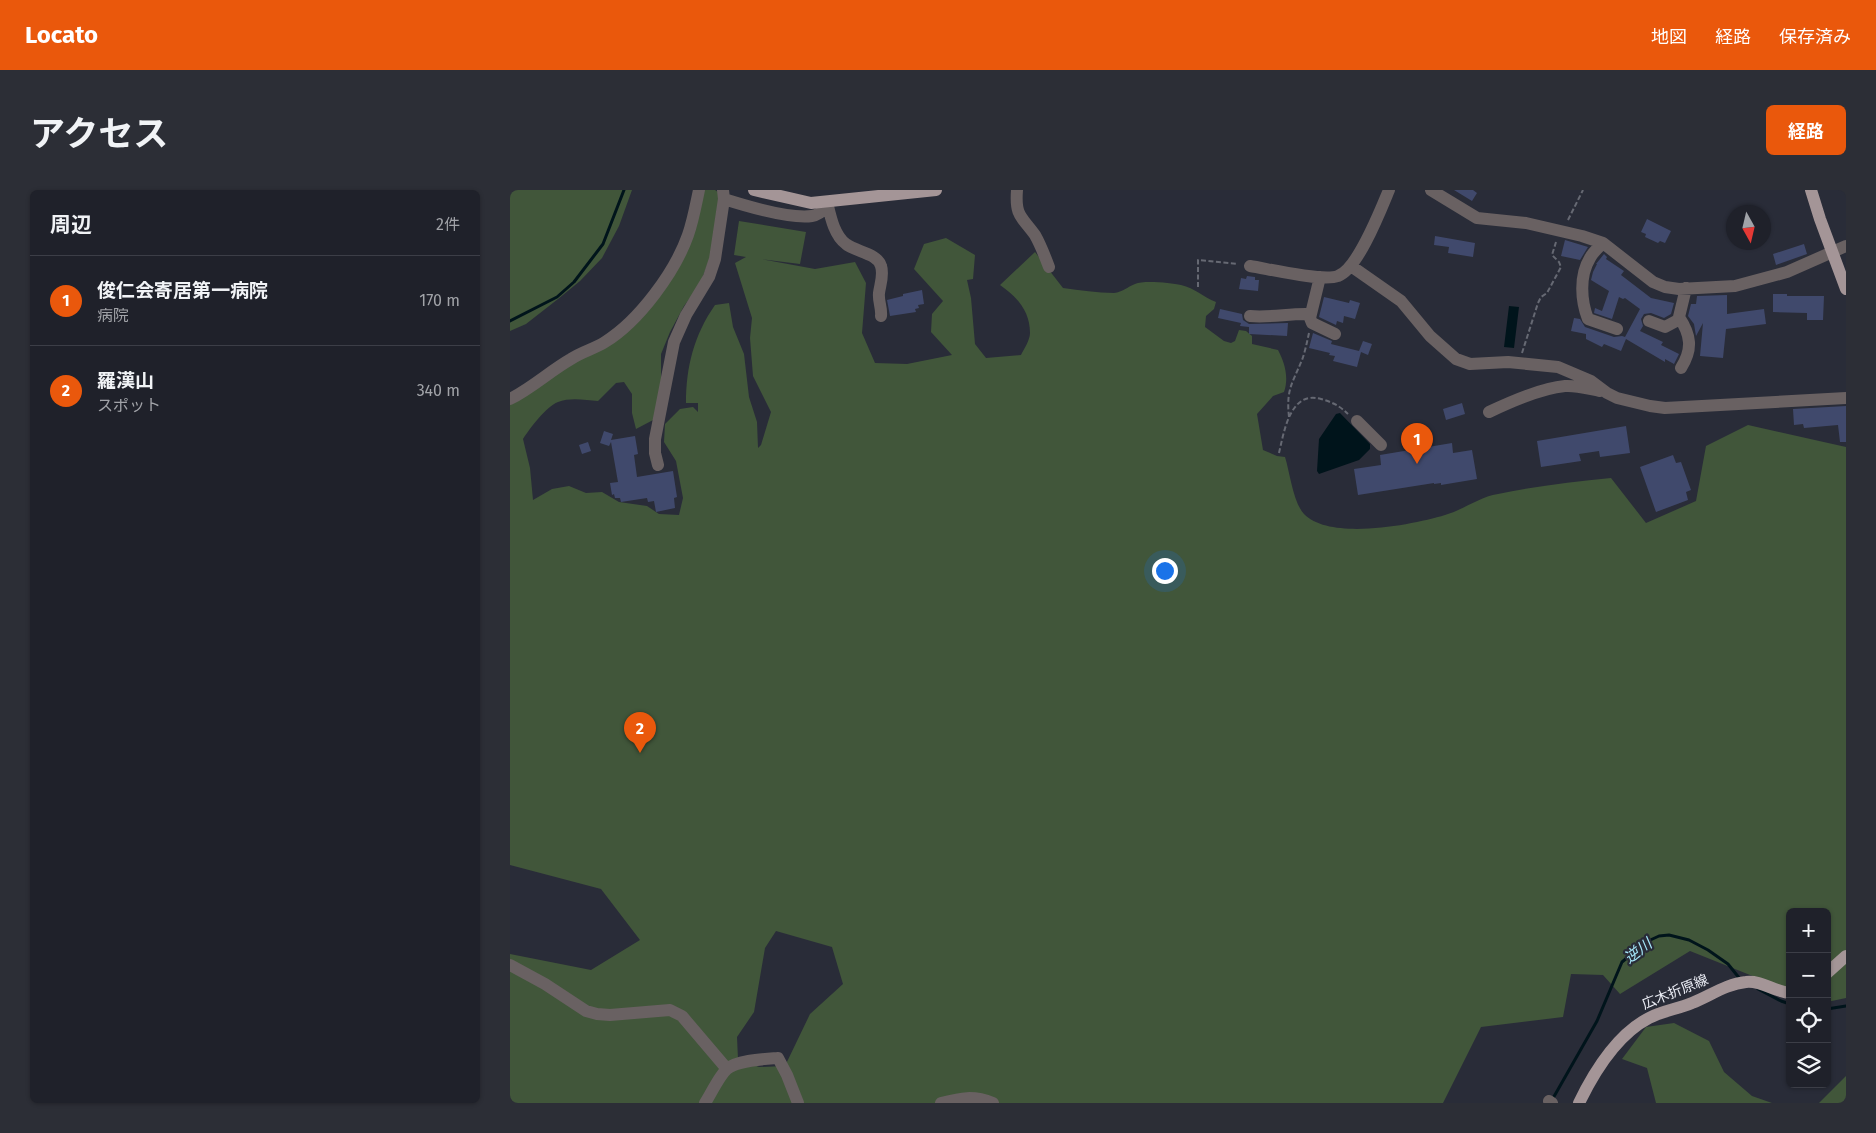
<!DOCTYPE html>
<html lang="ja">
<head>
<meta charset="utf-8">
<style>
	body { margin:0; font-family:"Fira Sans","Noto Sans JP",sans-serif; background:#2c2e36; color:#f1f3f6 }
	.controls { position:absolute; right:15px; bottom:15px; display:grid; overflow:hidden; border-radius:8px; box-shadow:0 1px 4px #0004 }
	.controls button { width:45px; height:45px; display:grid; place-items:center; padding:0; border:0; border-bottom:1px solid #3c3e47; background:#1f212a; color:#f1f3f6; font:25px sans-serif }
	.compass { position:absolute; left:1216px; top:15px; width:45px; height:45px; border-radius:50%; background:#1f212a; box-shadow:0 1px 4px #0004; rotate:172deg }
	.you { position:absolute; left:654px; top:380px; width:18px; height:18px; margin:-12px; border:4px solid #fff; border-radius:50%; background:#1a73e8; box-shadow:0 0 0 8px #1a73e833 }
	.badge { display:grid; place-items:center; width:32px; height:32px; border-radius:50%; background:#ea580c; color:#fff; font-size:16px; font-weight:700 }
	.pin { position:absolute; translate:-50% -41px; filter:drop-shadow(0 1px 2px #0008) }
	.pin::after { content:''; position:absolute; top:26px; width:18px; height:15px; background:inherit; clip-path:polygon(0 0,100% 0,50% 100%) }
	.list { margin:0; padding:0; list-style:none }
	h2 { display:flex; justify-content:space-between; align-items:center; height:65px; margin:0; padding:0 20px; font-size:21px }
	h2 small { font-size:16px; font-weight:400; color:#a1a3a8 }
	.list li { display:grid; grid-template-columns:32px 1fr auto; gap:15px; align-items:center; box-sizing:border-box; height:90px; padding:0 20px; border-top:1px solid #3c3e47 }
	.list b { display:block; font-size:19px; white-space:nowrap }
	.list p { margin:0; font-size:16px; white-space:nowrap; color:#a1a3a8 }
	.list em { font-size:16px; font-style:normal; color:#a1a3a8 }
	.icon { flex:none; width:28px; height:28px; fill:none; stroke:currentColor; stroke-width:2; stroke-linecap:round; stroke-linejoin:round }
	.map { position:relative; flex:none; width:1336px; height:913px; overflow:hidden; border-radius:8px }
	header { display:flex; align-items:center; gap:30px; box-sizing:border-box; height:70px; padding:0 25px; background:#ea580c; color:#fff }
	header strong { font-size:24px }
	nav { display:flex; gap:28px; margin-inline-start:auto; font-size:18px }
	.intro { display:flex; align-items:center; justify-content:space-between; box-sizing:border-box; height:120px; padding:0 30px }
	h1 { margin:0; font-size:35px }
	.button { padding:12px 22px; border-radius:8px; background:#ea580c; color:#fff; font-size:18px; font-weight:700 }
	main { display:flex; gap:30px; padding:0 30px }
	aside { flex:1; background:#1f212a; border-radius:8px; box-shadow:0 1px 4px #0004 }
	.map>svg:first-child { display:block }
</style>
</head>
<body>
<header>
<strong>Locato</strong>
<nav><a>地図</a><a>経路</a><a>保存済み</a></nav>
</header>
<div class="intro"><h1>アクセス</h1><a class="button">経路</a></div>
<main>
<aside>
<h2>周辺<small>2件</small></h2>
<ul class="list">
<li><span class="badge">1</span><div><b>俊仁会寄居第一病院</b><p>病院</p></div><em>170 m</em></li>
<li><span class="badge">2</span><div><b>羅漢山</b><p>スポット</p></div><em>340 m</em></li>
</ul>
</aside>
<div class="map">
<svg width="1336" height="913" viewBox="0 0 1336 913">
	<rect width="100%" height="100%" fill="#292c38"/>
	<path fill="#41563a" fill-rule="evenodd" d="M0,0H122L109,36L92,68L70,91L48,109L16,134L0,141Z
		M194,0H205L208,2V16L203,60L190,94L174,116L160,142L151,164V191L145,229L126,239L122,223V204L114,192L106,193L88,211C76,210 60,207 48,212C36,217 20,238 13,249L20,278L23,310L42,299L59,296L76,303L92,302L109,312L137,316L149,324L169,325L173,308L166,271L154,252L155,234L170,219L183,217L188,222V213H176C176,177 184,145 205,115L219,113L223,137L234,164L239,207L247,232L248,258L251,255L261,222L243,186L240,148L242,128L225,73L236,67L224,65L229,31L296,42L290,74L251,69L305,79L345,72L356,93L352,143L365,173L397,174L442,165L421,142L422,124L433,111L404,79L414,54L436,48L465,65L463,89L457,90L461,108L465,154L476,168L511,165C514,159 520,150 520,143C520,121 507,107 490,95L525,62L553,98C570,100 587,103 604,103C613,102 617,97 625,94C634,90 661,93 671,95C685,98 693,107 706,112L704,119L696,126L695,137L714,151L721,153L725,151L729,140L736,141L742,146V154L768,160C775,173 779,188 774,202L763,206L747,224L753,260L767,266L775,267C780,283 783,312 794,324C820,351 902,335 935,325C953,320 969,307 988,304C1025,296 1063,292 1101,288L1136,333L1186,311L1196,256L1238,235L1336,257V808L1317,812V722H1280V801L1180,761L1110,804L1093,785L1061,784L1053,827L971,837L933,913H0V764L81,780L130,750L91,699L0,675V212L19,202L152,103ZM266,741L322,757L333,794L300,824L275,876L249,877L228,869L227,847L244,822L255,758Z
		M1164,833L1199,851L1214,882L1242,906L1262,913H1146L1137,878L1112,869L1136,837Z
		M1336,886V913H1309Z"/>
	<path fill="#00141b" d="M999,116L1009,117L1004,158L994,157Z
		M830,223L860,254V259L849,270L809,284L807,281L809,249L826,224Z"/>
	<g fill="none" stroke-linecap="round" stroke-linejoin="round">
		<path stroke="#00141b" stroke-width="3" d="M0,131L47,107L64,92L93,54L114,0
			M1248,799L1271,811L1280,814
			M1317,819L1336,816
			M1042,910L1087,831L1112,772L1136,752L1149,746L1159,745L1179,750L1198,760L1218,774L1230,789"/>
	</g>
	<path fill="#40496c" d="M944,0H963L967,3L962,11Z
		M1137,29L1161,41L1155,53L1150,51L1148,53L1135,47L1136,44L1131,42Z
		M925,46L965,53L963,67L938,63L939,57L924,55Z
		M1055,50L1078,57L1070,70L1051,66Z
		M1294,54L1297,64L1266,75L1263,64Z
		M1094,64L1097,67L1096,69L1114,81L1111,85L1141,108L1164,113L1161,124L1154,128L1141,123L1134,124L1131,129L1133,136L1130,141L1153,152L1151,155L1169,164L1164,174L1155,169V172L1116,149L1111,161L1094,154L1092,157L1076,149V144L1061,141L1064,128L1070,129L1075,137L1104,147L1112,146L1115,147L1130,119L1115,108L1113,109L1109,107L1102,129L1084,123L1085,118L1092,121L1099,101L1081,90L1083,82L1087,74H1086Z
		M737,86L745,87V90H749L748,101L729,99L731,88L736,89Z
		M412,100L414,114L408,115L409,118L405,119L406,122L380,126L377,110L393,106V104Z
		M1263,104H1277V106H1314L1313,130H1297V123L1263,122Z
		M1217,105V124L1254,119L1256,134L1216,139L1213,168L1190,166L1193,133L1186,146L1184,134L1178,126L1181,114H1186L1187,106Z
		M814,107L839,113L840,110L850,113L845,129L834,126L833,133L827,131L826,135L809,127Z
		M710,119L732,124L733,130L739,134L778,133L777,146L739,144V137L730,136L731,133L708,128Z
		M803,143L822,151L821,154L849,161L853,151L862,154L858,165L851,162L847,177L823,171L825,166L819,165L820,163L799,158Z
		M952,213L955,224L936,230L933,219Z
		M1336,216V252H1330L1328,235L1294,238L1293,234L1284,235L1283,219Z
		M1116,236L1120,263L1090,267L1089,261L1069,264L1071,271L1031,277L1027,251Z
		M94,241L103,244L101,250L125,246L128,264L124,265L127,287L163,281L167,307L164,308L165,318L146,322L144,311L138,312L137,308L111,312L110,308H105L104,304L102,305L100,293L108,292L101,252L99,256L90,253Z
		M78,252L81,261L72,264L69,255Z
		M942,253L943,263L962,260L967,289L931,295V293L924,294V293L848,305L844,279L871,275L870,265Z
		M1163,265L1166,273L1171,272L1181,300L1176,302L1178,310L1146,322L1130,277Z"/>
	<g fill="none" stroke-linecap="round" stroke-linejoin="round">
		<path stroke="#666973" stroke-width="2" stroke-dasharray="5 2.5" stroke-linecap="butt" d="M1058,30L1073,0
			M688,97V70L728,74
			M1012,163L1028,113L1031,107L1037,103L1051,77L1049,72L1042,65L1046,52
			M779,227C776,200 782,194 792,170C795,162 797,152 799,143
			M769,263C774,242 780,200 811,209C822,212 830,216 838,224"/>
		<path stroke="#696162" stroke-width="12" d="M213,0L214,9C236,16 280,29 302,26C309,25 314,20 318,16V12
			M507,0C505,26 511,26 525,45C529,52 536,69 539,77
			M921,0L967,28L1016,33L1072,46L1093,53L1143,92L1155,97L1169,99L1225,96L1277,82L1336,56
			M318,16C321,29 325,46 336,54C346,62 367,63 371,76C374,85 370,95 369,103C368,111 372,118 371,126
			M1093,53C1089,57 1083,62 1080,68C1069,86 1071,111 1078,129L1107,139
			M740,76C759,79 813,92 828,86C848,79 871,19 879,0
			M841,76L891,111L920,146L946,169L960,174L998,172L1048,177L1081,191L1097,203L1107,208L1140,216L1155,218L1336,208
			M810,87L800,128L802,133L825,144
			M740,126C761,128 780,123 800,124
			M1139,131L1155,137L1170,129
			M1171,178C1183,159 1181,145 1169,127L1176,98
			M0,209C22,198 40,181 61,169C71,162 84,159 95,152C129,131 165,82 178,45C183,31 186,14 189,0
			M979,222C1000,212 1031,198 1055,196C1066,195 1079,199 1090,201
			M847,231L871,255
			M148,275L145,263V249L164,152L176,125L199,87L205,69L214,9
			M0,775L35,794L76,821L87,824L100,825L160,820L172,826L217,879
			M1039,911L1042,913
			M195,913C201,904 209,886 217,879C227,870 255,869 268,868L277,885L288,913
			M431,913C451,908 463,905 483,913"/>
		<path stroke="#a49597" stroke-width="12" d="M244,0L301,13L426,0
			M1301,0L1310,29L1336,99
			M1317,783L1336,766
			M1069,913C1084,882 1108,844 1139,828C1152,821 1168,819 1182,813C1200,806 1216,794 1236,792C1251,790 1265,802 1280,803"/>
	</g>
	<g text-anchor="middle" dominant-baseline="central" stroke-width="4.5" stroke-linejoin="round" paint-order="stroke">
		<g font-size="14" fill="#eceef6" stroke="#292c38">
			<text transform="translate(1165 802) rotate(-22)">広木折原線</text>
		</g>
		<g font-size="15" font-style="italic" fill="#a7eafd" stroke="#292c38">
			<text transform="translate(1128 761) rotate(-37)">逆川</text>
		</g>
	</g>
</svg>
<div class="controls">
<button>+</button>
<button>−</button>
<button><svg class="icon" aria-label="locate" viewBox="0 0 24 24"><circle cx="12" cy="12" r="6"/><path d="M12 2v4M12 18v4M2 12h4M18 12h4"/></svg></button>
<button><svg class="icon" aria-label="layers" viewBox="0 0 24 24"><path d="M12 4l9 5-9 5-9-5zM3 14l9 5 9-5"/></svg></button>
</div>
<svg class="compass" viewBox="-18 -18 36 36"><path d="M0-13l5 13h-10z" fill="#e53935"/><path d="M0 13l5-13h-10z" fill="#a1a3a8"/></svg>
<div class="you"></div>
<div class="pin badge" style="left:907px;top:274px">1</div>
<div class="pin badge" style="left:130px;top:563px">2</div>
</div>
</main>
</body>
</html>
